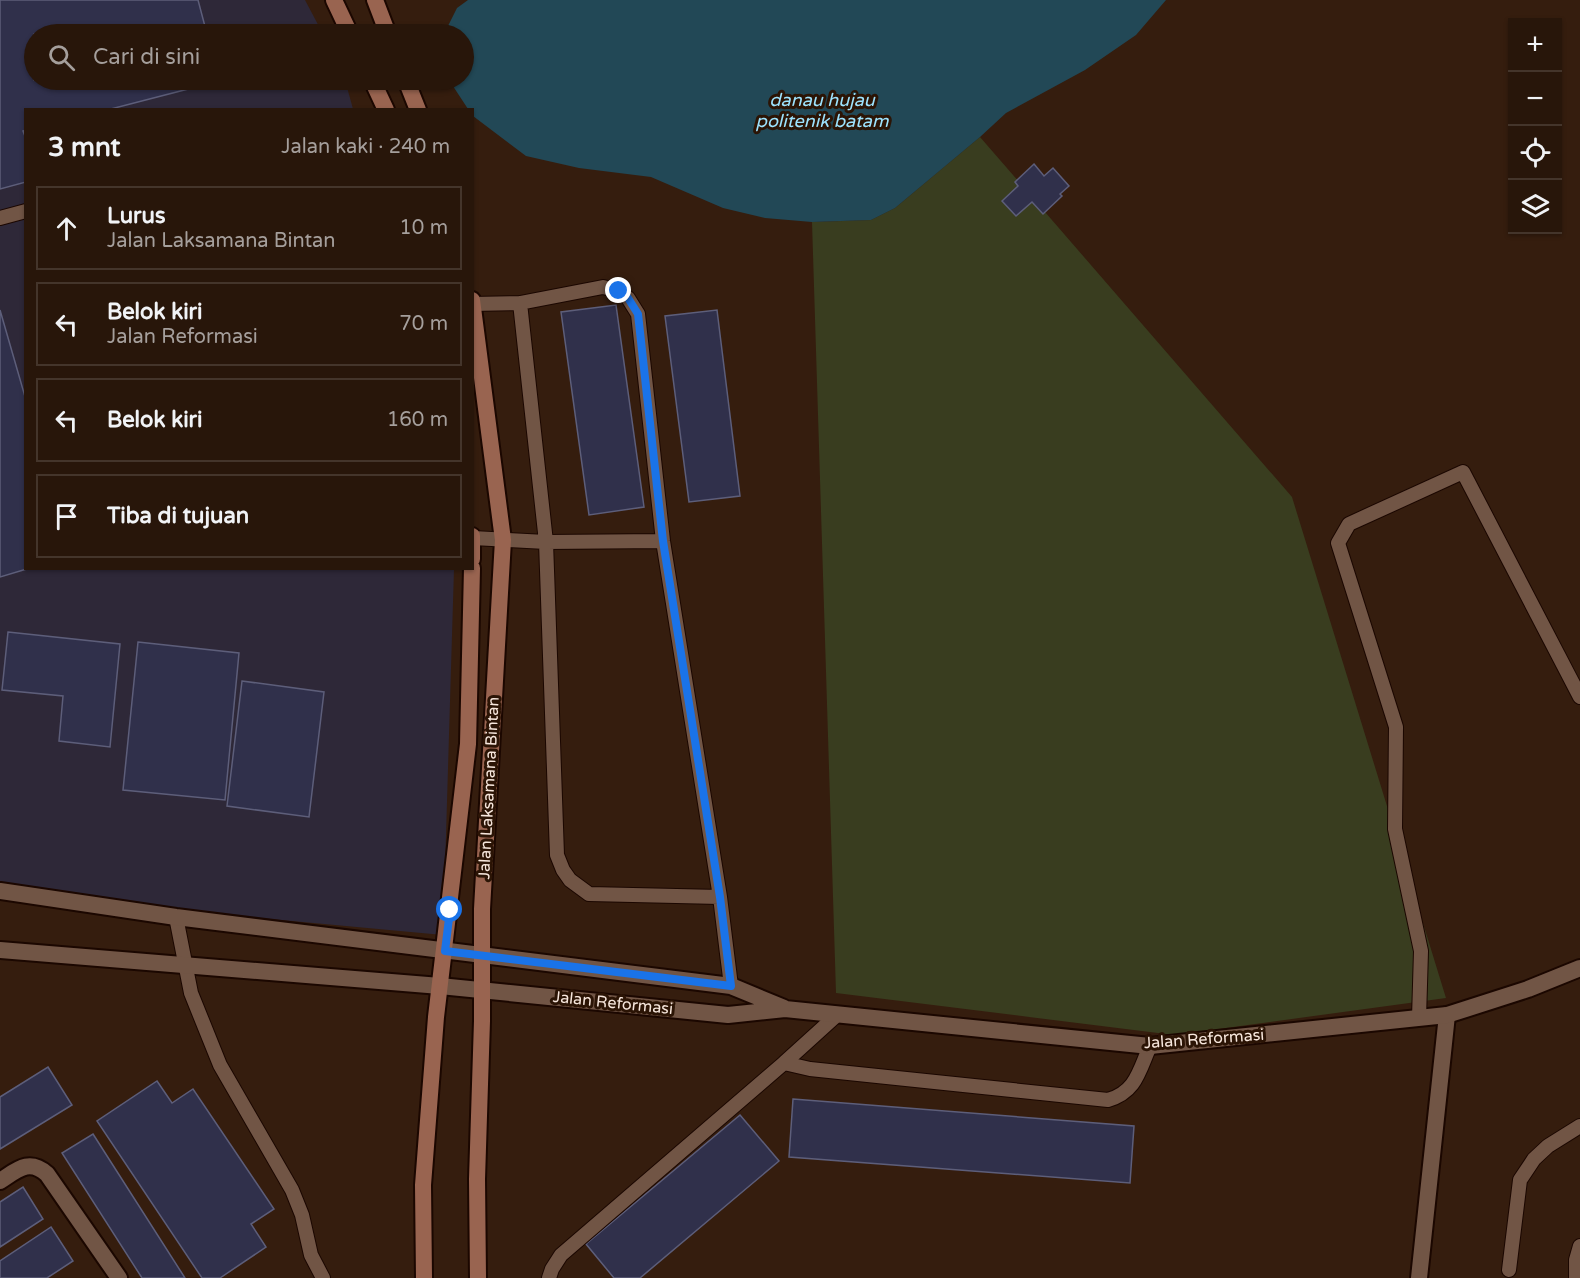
<!DOCTYPE html>
<html lang="id">
<head>
<meta charset="utf-8">
<style>
	body { margin:0; font-family:"Varela Round",sans-serif; background:#342318; color:#f1f3f6 }
	.controls { position:absolute; right:18px; top:18px; display:grid; overflow:hidden; border-radius:0px; box-shadow:0 2px 4px #0004 }
	.controls button { width:54px; height:54px; display:grid; place-items:center; padding:0; border:0; border-bottom:2px solid #44352b; background:#28160a; color:#f1f3f6; font:30px sans-serif }
	.stop { position:absolute; width:18px; height:18px; margin:-14px; border:4px solid #1a73e8; border-radius:50%; background:#fff }
	.stop.end { background:#1a73e8; border-color:#fff; box-shadow:0 2px 6px #0008 }
	.list { margin:0; padding:0; list-style:none }
	h2 { display:flex; justify-content:space-between; align-items:center; height:78px; margin:0; padding:0 24px; font-size:26px }
	h2 small { font-size:20px; font-weight:400; color:#a59f9c }
	.list li { display:grid; grid-template-columns:39px 1fr auto; gap:18px; align-items:center; box-sizing:border-box; height:84px; margin:0 12px 12px; padding:0 12px; border:2px solid #44352b; border-radius:0px }
	.list b { display:block; font-size:22px; white-space:nowrap }
	.list p { margin:0; font-size:20px; white-space:nowrap; color:#a59f9c }
	.list em { font-size:20px; font-style:normal; color:#a59f9c }
	.icon { flex:none; width:33px; height:33px; fill:none; stroke:currentColor; stroke-width:2; stroke-linecap:round; stroke-linejoin:round }
	.map { position:relative; flex:none; width:1580px; height:1278px; overflow:hidden }
	.search { position:absolute; background:#28160a; box-shadow:0 2px 4px #0004; left:24px; top:24px; width:450px; height:66px; display:flex; align-items:center; gap:15px; box-sizing:border-box; padding:0 21px; border-radius:33px; color:#a59f9c; font-size:22px }
	.panel { position:absolute; background:#28160a; box-shadow:0 2px 4px #0004; left:24px; top:108px; width:450px; height:462px; border-radius:0px }
	.map>svg:first-child { display:block }
</style>
</head>
<body>
<div class="map">
<svg width="1580" height="1278" viewBox="0 0 1580 1278">
	<rect width="100%" height="100%" fill="#351d0e"/>
	<path fill="#2e2838" d="M0,0H305L323,34H34V80H345L353,109L26,110V568L454,569L443,935L0,894Z"/>
	<path fill="#393d1f" d="M980,137L1292,497L1446,998L1174,1035L836,993L812,222L871,220L895,208Z"/>
	<path fill="#224856" d="M468,0H1166L1136,35L1085,70L1006,113L980,137L895,208L871,220L812,222L765,218L723,208L651,177L579,168L526,156L473,116L472,110L468,109L449,80H464V34H444L457,8Z"/>
	<path fill="#30304b" stroke="#5d5e7a" stroke-width="1.5" d="M0,0H198L207,34H34V80H218L219,81L107,110H26V130L23,131L26,139V182L0,189Z
		M1034,164L1044,176L1053,168L1069,186L1060,194L1062,196L1043,214L1032,202L1016,216L1002,201L1018,186L1015,182Z
		M616,305L644,507L589,515L561,312Z
		M0,310L26,400V568H30L0,577Z
		M717,310L740,496L689,502L665,316Z
		M8,632L120,644L110,747L59,741L63,696L2,690Z
		M138,642L239,653L225,800L123,790Z
		M242,681L324,692L309,817L227,806Z
		M48,1067L72,1105L0,1149V1097Z
		M157,1081L172,1103L193,1089L274,1209L251,1224L266,1247L220,1278H202L97,1121Z
		M793,1099L1134,1126L1130,1183L789,1157Z
		M740,1115L779,1161L640,1278H614L586,1244Z
		M93,1134L185,1278H142L62,1153Z
		M23,1187L43,1219L0,1247V1202Z
		M51,1227L73,1261L47,1278H0V1261Z"/>
	<g fill="none" stroke-linecap="round" stroke-linejoin="round">
		<g stroke="#1b0700" stroke-width="16">
			<path id="service" d="M0,218L26,211
				M520,303L546,542L557,855L563,870L570,880L589,894L720,897
				M472,304L520,303L603,287L619,291L628,298L638,314L663,541L720,897L731,986
				M473,538L546,542L663,541
				M176,917L191,993L220,1065L292,1190L302,1215L311,1255L323,1278
				M1419,1018L1421,951L1395,829L1396,727L1338,543L1349,524L1463,472L1580,697
				M784,1063L810,1069L1108,1100C1136,1092 1139,1071 1150,1046
				M1509,1270L1520,1180L1534,1159L1548,1146L1580,1126
				M549,1278L552,1269L561,1255L784,1063L838,1014
				M1576,1278V1260L1580,1246"/>
		</g>
		<g stroke="#1b0700" stroke-width="20">
			<path id="minor" d="M0,1181C17,1170 29,1158 47,1174L119,1278
				M1419,1278L1447,1015"/>
		</g>
		<g stroke="#1b0700" stroke-width="20">
			<path id="tertiary" d="M0,891L176,917L731,986L784,1008
				M0,950L440,986L728,1015L785,1009L1150,1046L1447,1015L1528,989L1580,968"/>
		</g>
		<g stroke="#1b0700" stroke-width="20">
			<path id="secondary" d="M334,0L350,34
				M375,0L388,34
				M372,80L386,110
				M406,80L418,110
				M472,300L503,540L482,909V1021L477,1179L478,1278
				M472,536V559
				M424,1278L423,1185L436,1017L468,744L472,568"/>
		</g>
		<use href="#service" stroke="#715545" stroke-width="14"/>
		<use href="#minor" stroke="#715545" stroke-width="16"/>
		<use href="#tertiary" stroke="#715545" stroke-width="16"/>
		<use href="#secondary" stroke="#996450" stroke-width="16"/>
	</g>
	<g fill="none" stroke-linecap="round" stroke-linejoin="round">
		<path stroke="#1a73e8" stroke-width="8" d="M450,910L445,951L731,986L720,897L663,541L638,314L628,298L619,291"/>
	</g>
	<g text-anchor="middle" dominant-baseline="central" stroke-width="6" stroke-linejoin="round" paint-order="stroke">
		<g font-size="16" fill="#f7e7dd" stroke="#2b1405">
			<text transform="translate(489 788) rotate(-87)">Jalan Laksamana Bintan</text>
			<text transform="translate(613 1003) rotate(6)">Jalan Reformasi</text>
			<text transform="translate(1204 1039) rotate(-4)">Jalan Reformasi</text>
		</g>
		<g font-size="18" font-style="italic" fill="#9de3fe" stroke="#2b1405">
			<text x="822" y="100">danau hujau<tspan x="822" dy="21">politenik batam</tspan></text>
		</g>
	</g>
</svg>
<div class="controls">
<button>+</button>
<button>−</button>
<button><svg class="icon" aria-label="locate" viewBox="0 0 24 24"><circle cx="12" cy="12" r="6"/><path d="M12 2v4M12 18v4M2 12h4M18 12h4"/></svg></button>
<button><svg class="icon" aria-label="layers" viewBox="0 0 24 24"><path d="M12 4l9 5-9 5-9-5zM3 14l9 5 9-5"/></svg></button>
</div>
<div class="stop" style="left:450px;top:910px"></div>
<div class="stop end" style="left:619px;top:291px"></div>
<div class="search"><svg class="icon" aria-label="search" viewBox="0 0 24 24"><circle cx="10" cy="10" r="6"/><path d="M15 15l6 6"/></svg>Cari di sini</div>
<section class="panel">
<h2>3 mnt<small>Jalan kaki · 240 m</small></h2>
<ul class="list">
<li><svg class="icon" aria-label="ahead" viewBox="0 0 24 24"><path d="M12 20V5M6 11l6-6 6 6"/></svg><div><b>Lurus</b><p>Jalan Laksamana Bintan</p></div><em>10 m</em></li>
<li><svg class="icon" aria-label="left" viewBox="0 0 24 24"><path d="M17 20v-9H6M10 6l-5 5 5 5"/></svg><div><b>Belok kiri</b><p>Jalan Reformasi</p></div><em>70 m</em></li>
<li><svg class="icon" aria-label="left" viewBox="0 0 24 24"><path d="M17 20v-9H6M10 6l-5 5 5 5"/></svg><div><b>Belok kiri</b></div><em>160 m</em></li>
<li><svg class="icon" aria-label="arrive" viewBox="0 0 24 24"><path d="M6 21V4h12l-3 4 3 4H6"/></svg><div><b>Tiba di tujuan</b></div></li>
</ul>
</section>
</div>
</body>
</html>
